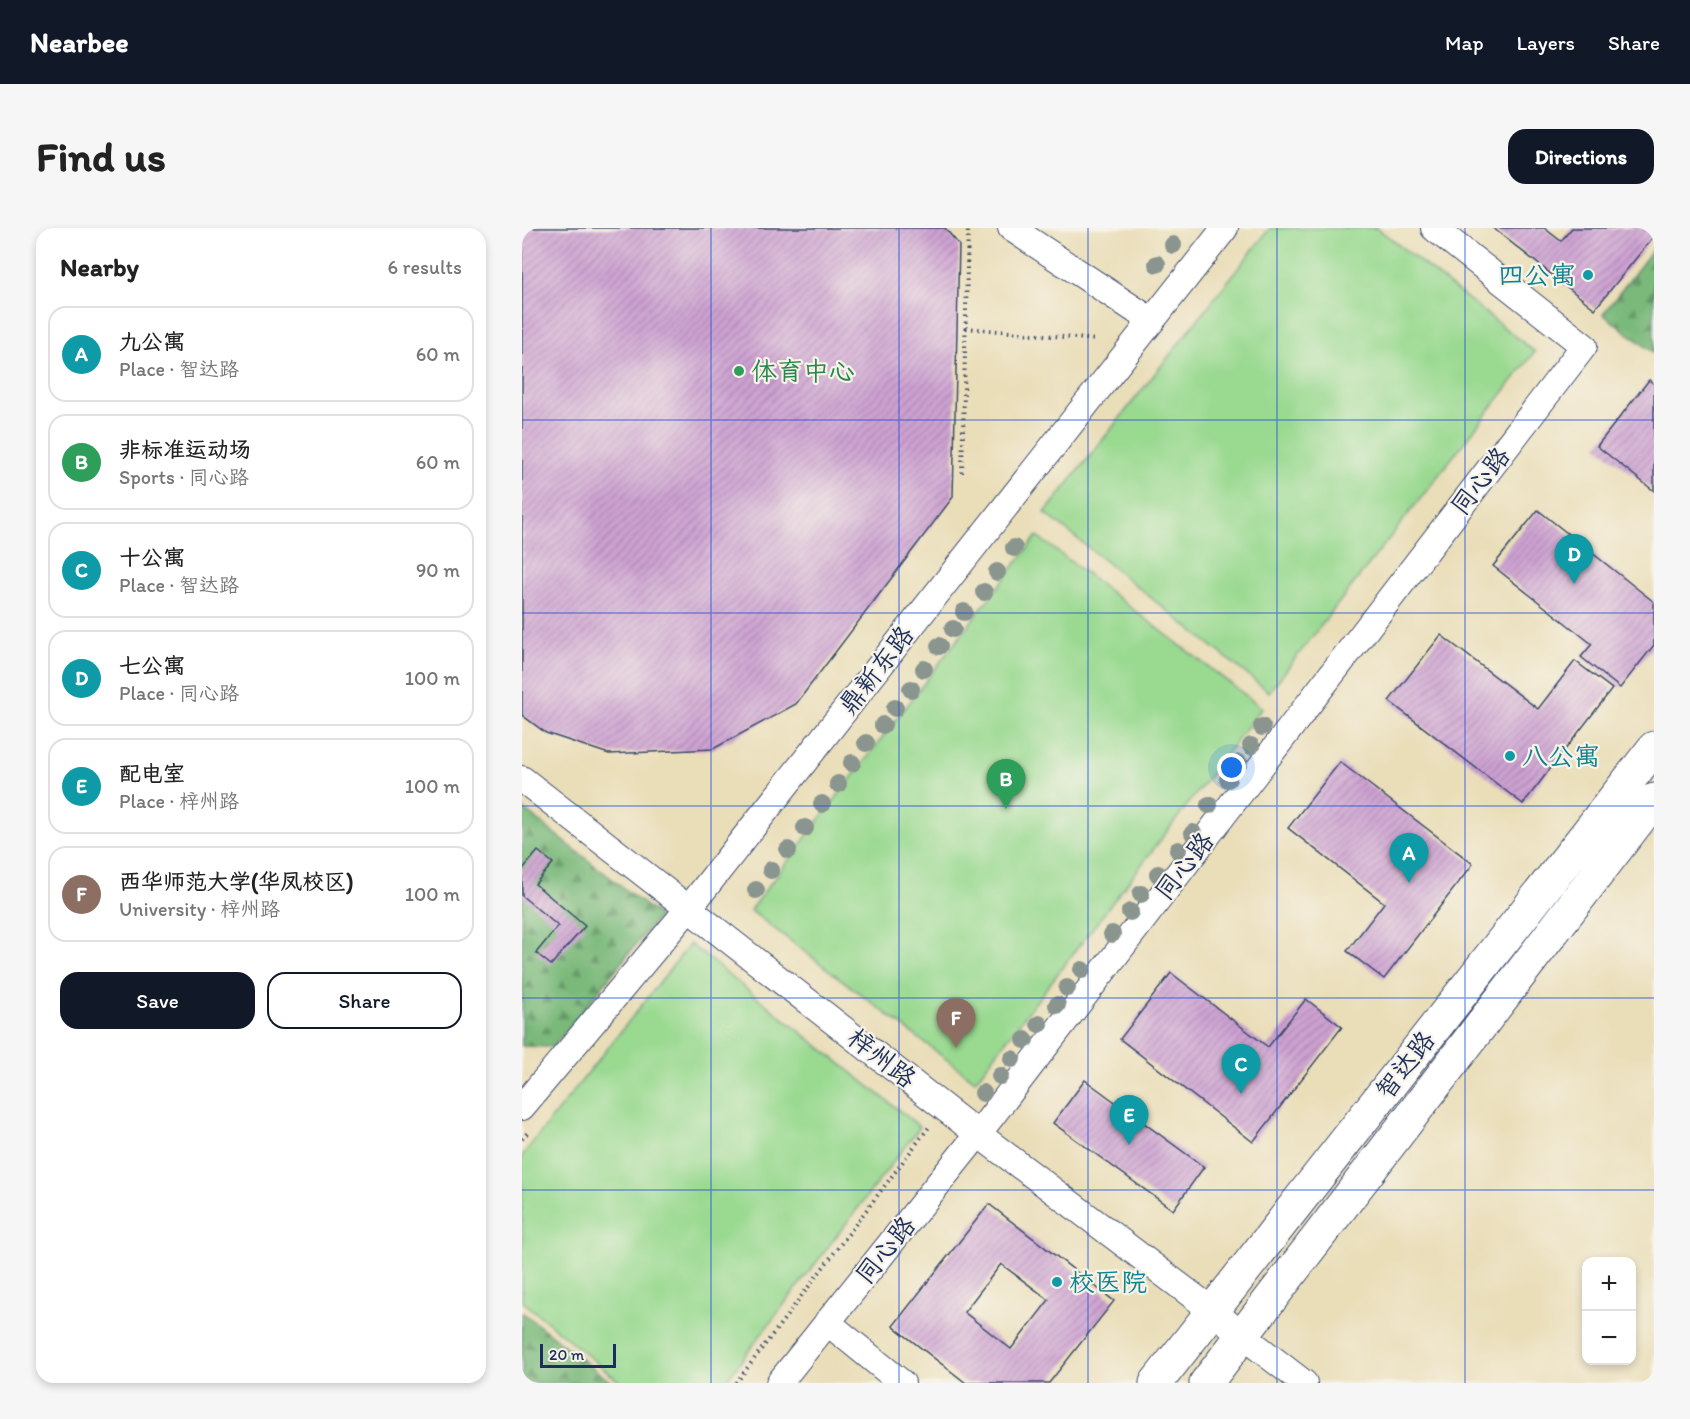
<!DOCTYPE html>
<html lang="en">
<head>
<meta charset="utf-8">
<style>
	body { margin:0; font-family:Itim,"LXGW WenKai TC",sans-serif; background:#f6f6f6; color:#222 }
	.controls { position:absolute; right:18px; bottom:18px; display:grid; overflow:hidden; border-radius:12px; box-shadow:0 3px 9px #0003 }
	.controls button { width:54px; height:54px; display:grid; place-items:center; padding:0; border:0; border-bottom:2px solid #e0e0e0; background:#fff; color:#222; font:30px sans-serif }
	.scale { position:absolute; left:18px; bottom:15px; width:76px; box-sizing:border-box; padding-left:6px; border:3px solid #1b2f5e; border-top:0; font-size:16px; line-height:21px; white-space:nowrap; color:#1b2f5e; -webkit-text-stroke:4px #f7f3e8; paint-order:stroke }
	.you { position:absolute; left:710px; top:540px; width:21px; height:21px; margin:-15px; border:4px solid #fff; border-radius:50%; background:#1a73e8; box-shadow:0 0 0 9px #1a73e833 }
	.badge { display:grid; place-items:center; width:39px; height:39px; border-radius:50%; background:#111827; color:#fff; font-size:20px; font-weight:700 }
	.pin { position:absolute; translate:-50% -50px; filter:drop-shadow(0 2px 3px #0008) }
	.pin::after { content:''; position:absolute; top:32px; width:21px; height:18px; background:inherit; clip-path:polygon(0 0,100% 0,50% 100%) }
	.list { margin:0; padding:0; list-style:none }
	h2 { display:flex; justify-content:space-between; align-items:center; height:78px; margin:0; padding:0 24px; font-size:26px }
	h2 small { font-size:20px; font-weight:400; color:#767676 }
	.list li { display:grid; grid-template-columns:39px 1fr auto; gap:18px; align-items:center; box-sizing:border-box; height:96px; margin:0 12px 12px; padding:0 12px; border:2px solid #e0e0e0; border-radius:18px }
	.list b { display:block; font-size:22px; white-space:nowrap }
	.list p { margin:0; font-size:20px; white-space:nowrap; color:#767676 }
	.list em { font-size:20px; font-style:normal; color:#767676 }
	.actions { display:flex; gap:12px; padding:18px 24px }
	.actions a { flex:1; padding:14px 0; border:2px solid #111827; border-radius:18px; text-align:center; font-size:21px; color:#111827 }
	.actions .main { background:#111827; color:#fff }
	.map { position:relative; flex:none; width:1132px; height:1155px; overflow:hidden; border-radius:18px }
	header { display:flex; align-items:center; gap:36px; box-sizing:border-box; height:84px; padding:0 30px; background:#111827; color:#fff }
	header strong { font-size:28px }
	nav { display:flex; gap:33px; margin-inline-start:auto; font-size:21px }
	.intro { display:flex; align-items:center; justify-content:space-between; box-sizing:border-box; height:144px; padding:0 36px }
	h1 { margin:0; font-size:42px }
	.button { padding:15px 27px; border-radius:18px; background:#111827; color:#fff; font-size:21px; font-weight:700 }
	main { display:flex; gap:36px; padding:0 36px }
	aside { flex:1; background:#fff; border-radius:18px; box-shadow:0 3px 9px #0003 }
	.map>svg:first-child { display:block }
</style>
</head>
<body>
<header>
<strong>Nearbee</strong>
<nav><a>Map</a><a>Layers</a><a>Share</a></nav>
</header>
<div class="intro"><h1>Find us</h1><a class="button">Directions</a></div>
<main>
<aside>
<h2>Nearby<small>6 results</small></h2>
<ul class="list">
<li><span class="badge" style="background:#0f9aa8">A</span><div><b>九公寓</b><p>Place · 智达路</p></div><em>60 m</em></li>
<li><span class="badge" style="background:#2e9e5b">B</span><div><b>非标准运动场</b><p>Sports · 同心路</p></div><em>60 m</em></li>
<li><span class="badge" style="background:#0f9aa8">C</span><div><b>十公寓</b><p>Place · 智达路</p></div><em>90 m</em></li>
<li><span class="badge" style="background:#0f9aa8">D</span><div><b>七公寓</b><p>Place · 同心路</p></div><em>100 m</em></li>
<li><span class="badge" style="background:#0f9aa8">E</span><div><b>配电室</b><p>Place · 梓州路</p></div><em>100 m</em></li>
<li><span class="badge" style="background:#8d6e63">F</span><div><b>西华师范大学(华凤校区)</b><p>University · 梓州路</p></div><em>100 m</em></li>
</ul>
<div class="actions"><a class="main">Save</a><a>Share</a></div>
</aside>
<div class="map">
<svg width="1132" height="1155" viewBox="0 0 1132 1155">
	<defs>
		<pattern id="forest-firs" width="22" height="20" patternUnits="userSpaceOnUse" patternTransform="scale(1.5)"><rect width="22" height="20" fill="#7ab97a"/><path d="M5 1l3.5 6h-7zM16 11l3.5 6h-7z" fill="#639767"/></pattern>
		<pattern id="building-hatch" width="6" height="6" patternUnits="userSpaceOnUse" patternTransform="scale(1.5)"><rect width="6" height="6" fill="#cea2d2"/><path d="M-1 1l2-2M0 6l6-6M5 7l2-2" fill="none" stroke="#a684ae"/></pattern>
	</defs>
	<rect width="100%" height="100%" fill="#f7f3e8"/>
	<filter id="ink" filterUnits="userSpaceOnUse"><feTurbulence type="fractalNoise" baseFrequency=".0167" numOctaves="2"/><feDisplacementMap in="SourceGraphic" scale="12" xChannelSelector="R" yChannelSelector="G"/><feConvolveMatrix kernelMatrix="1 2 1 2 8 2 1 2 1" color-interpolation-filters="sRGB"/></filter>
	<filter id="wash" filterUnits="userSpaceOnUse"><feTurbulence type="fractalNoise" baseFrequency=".008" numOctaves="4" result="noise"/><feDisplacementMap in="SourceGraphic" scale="24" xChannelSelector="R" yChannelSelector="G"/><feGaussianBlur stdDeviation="1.35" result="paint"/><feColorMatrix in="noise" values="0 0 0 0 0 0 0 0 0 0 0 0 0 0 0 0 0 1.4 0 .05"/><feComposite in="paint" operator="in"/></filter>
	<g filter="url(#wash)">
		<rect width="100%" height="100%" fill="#eadeb9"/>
		<path fill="#99d990" stroke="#5a8477" stroke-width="1.5" d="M748,0H855L1013,124L747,464L523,285Z
			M515,308L740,480L453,853L228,682Z
			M168,716L398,899L202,1155H99L0,1073V928Z"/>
		<path fill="url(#forest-firs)" stroke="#4a746c" stroke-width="1.5" d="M1132,20V125L1081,86Z
			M0,580L137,688L31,819L0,818Z
			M0,1084L90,1155H0Z"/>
		<g id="blocks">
			<path fill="url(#building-hatch)" fill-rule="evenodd" d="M0,0H423L437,17L431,269L274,476L191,521L87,526L24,505L0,487Z
				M971,0H1022L1039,13L1050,0H1132V8L1073,81Z
				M1127,152L1132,156V263L1075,218Z
				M1016,282L1132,374V417L1098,460L1059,429L1070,416L971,338Z
				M919,407L1016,481L1053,433L1090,461L1001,576L867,473Z
				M818,534L951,636L862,751L825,723L862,675L766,600Z
				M16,623L31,635L13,656L63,698L29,737L14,725L36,698L0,668V642Z
				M649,745L746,819L784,771L820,799L731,914L598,811Z
				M563,852L682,939L651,982L531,895Z
				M467,976L592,1073L527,1155H444L371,1098ZM479,1036L527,1072L489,1121L442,1084Z"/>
		</g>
	</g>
	<g filter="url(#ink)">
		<use href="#blocks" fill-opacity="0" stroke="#3a496c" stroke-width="1.5"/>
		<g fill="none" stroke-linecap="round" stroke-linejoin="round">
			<g stroke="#3a496c" stroke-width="28">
				<path id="street" d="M489,0L630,93
					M0,551L456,906L691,1083L721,1108L782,1155
					M0,879L167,680L703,0
					M305,1094L380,1155
					M257,1155L456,906L1062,118L912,0"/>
			</g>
			<g stroke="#3a496c" stroke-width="35">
				<path id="secondary" d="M634,1155L1132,520
					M684,1155L1132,572"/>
			</g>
			<path stroke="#3a496c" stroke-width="4" stroke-dasharray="1.5 4.5" stroke-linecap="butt" d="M444,100L575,112
				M440,245L446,0
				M0,911L7,903
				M214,1155L407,899"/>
			<use href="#street" stroke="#fff" stroke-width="26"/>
			<use href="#secondary" stroke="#fff" stroke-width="33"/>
		</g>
		<g fill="#89958e">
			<circle cx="651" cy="17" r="9"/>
			<circle cx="635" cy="36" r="9"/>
			<circle cx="492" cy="320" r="9"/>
			<circle cx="475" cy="344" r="9"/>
			<circle cx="462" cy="364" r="9"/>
			<circle cx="442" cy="384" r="9"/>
			<circle cx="431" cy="401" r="9"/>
			<circle cx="417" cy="418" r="9"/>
			<circle cx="402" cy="441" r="9"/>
			<circle cx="389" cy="461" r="9"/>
			<circle cx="373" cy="480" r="9"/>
			<circle cx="361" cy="497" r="9"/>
			<circle cx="740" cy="499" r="9"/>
			<circle cx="344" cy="515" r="9"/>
			<circle cx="729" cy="518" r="9"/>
			<circle cx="330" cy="535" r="9"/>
			<circle cx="717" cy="535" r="9"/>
			<circle cx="706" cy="551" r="9"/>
			<circle cx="316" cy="556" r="9"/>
			<circle cx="300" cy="576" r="9"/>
			<circle cx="687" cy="577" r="9"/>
			<circle cx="283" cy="600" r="9"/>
			<circle cx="671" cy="605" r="9"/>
			<circle cx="266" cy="622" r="9"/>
			<circle cx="656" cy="622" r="9"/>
			<circle cx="249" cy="642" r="9"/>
			<circle cx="636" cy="646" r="9"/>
			<circle cx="234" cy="662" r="9"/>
			<circle cx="619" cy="666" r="9"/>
			<circle cx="608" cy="684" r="9"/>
			<circle cx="590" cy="706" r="9"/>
			<circle cx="560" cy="742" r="9"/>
			<circle cx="545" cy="760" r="9"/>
			<circle cx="535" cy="777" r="9"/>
			<circle cx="517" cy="796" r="9"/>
			<circle cx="503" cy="812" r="9"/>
			<circle cx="490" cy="831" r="9"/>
			<circle cx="478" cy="848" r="9"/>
			<circle cx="461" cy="865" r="9"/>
		</g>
	</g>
	<path fill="none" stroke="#1d4ed8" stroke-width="1.5" stroke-opacity="0.55" d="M189,0V1155M377,0V1155M566,0V1155M755,0V1155M943,0V1155M0,192H1132M0,385H1132M0,578H1132M0,770H1132M0,962H1132"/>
	<g fill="#0f9aa8" stroke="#f7f3e8" stroke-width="2">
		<circle cx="1066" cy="47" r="6"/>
		<circle cx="988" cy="528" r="6"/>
		<circle cx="535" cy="1054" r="6"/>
	</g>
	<circle fill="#2e9e5b" stroke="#f7f3e8" stroke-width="2" cx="217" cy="143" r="6"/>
	<g text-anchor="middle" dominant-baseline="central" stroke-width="4.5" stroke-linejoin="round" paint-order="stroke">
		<g font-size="26" fill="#0d838f" stroke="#f7f3e8" text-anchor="start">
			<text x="1054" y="47" text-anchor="end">四公寓</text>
			<text x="1000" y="528">八公寓</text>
			<text x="547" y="1054">校医院</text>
		</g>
		<g font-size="26" fill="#27864d" stroke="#f7f3e8" text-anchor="start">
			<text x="229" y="143">体育中心</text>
		</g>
		<g font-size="26" fill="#1b2f5e" stroke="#f7f3e8">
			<text transform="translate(958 253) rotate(-52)">同心路</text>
			<text transform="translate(354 442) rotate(-52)">鼎新东路</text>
			<text transform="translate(662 638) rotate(-52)">同心路</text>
			<text transform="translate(360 830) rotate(38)">梓州路</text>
			<text transform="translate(883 837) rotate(-52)">智达路</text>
			<text transform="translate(363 1022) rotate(-51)">同心路</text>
		</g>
	</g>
</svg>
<div class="controls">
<button>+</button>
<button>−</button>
</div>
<div class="scale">20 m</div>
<div class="you"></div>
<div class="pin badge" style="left:887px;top:655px;background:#0f9aa8">A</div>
<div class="pin badge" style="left:484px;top:581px;background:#2e9e5b">B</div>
<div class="pin badge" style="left:719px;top:866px;background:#0f9aa8">C</div>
<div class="pin badge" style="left:1052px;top:356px;background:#0f9aa8">D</div>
<div class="pin badge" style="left:607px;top:917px;background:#0f9aa8">E</div>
<div class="pin badge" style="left:434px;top:820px;background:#8d6e63">F</div>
</div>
</main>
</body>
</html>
